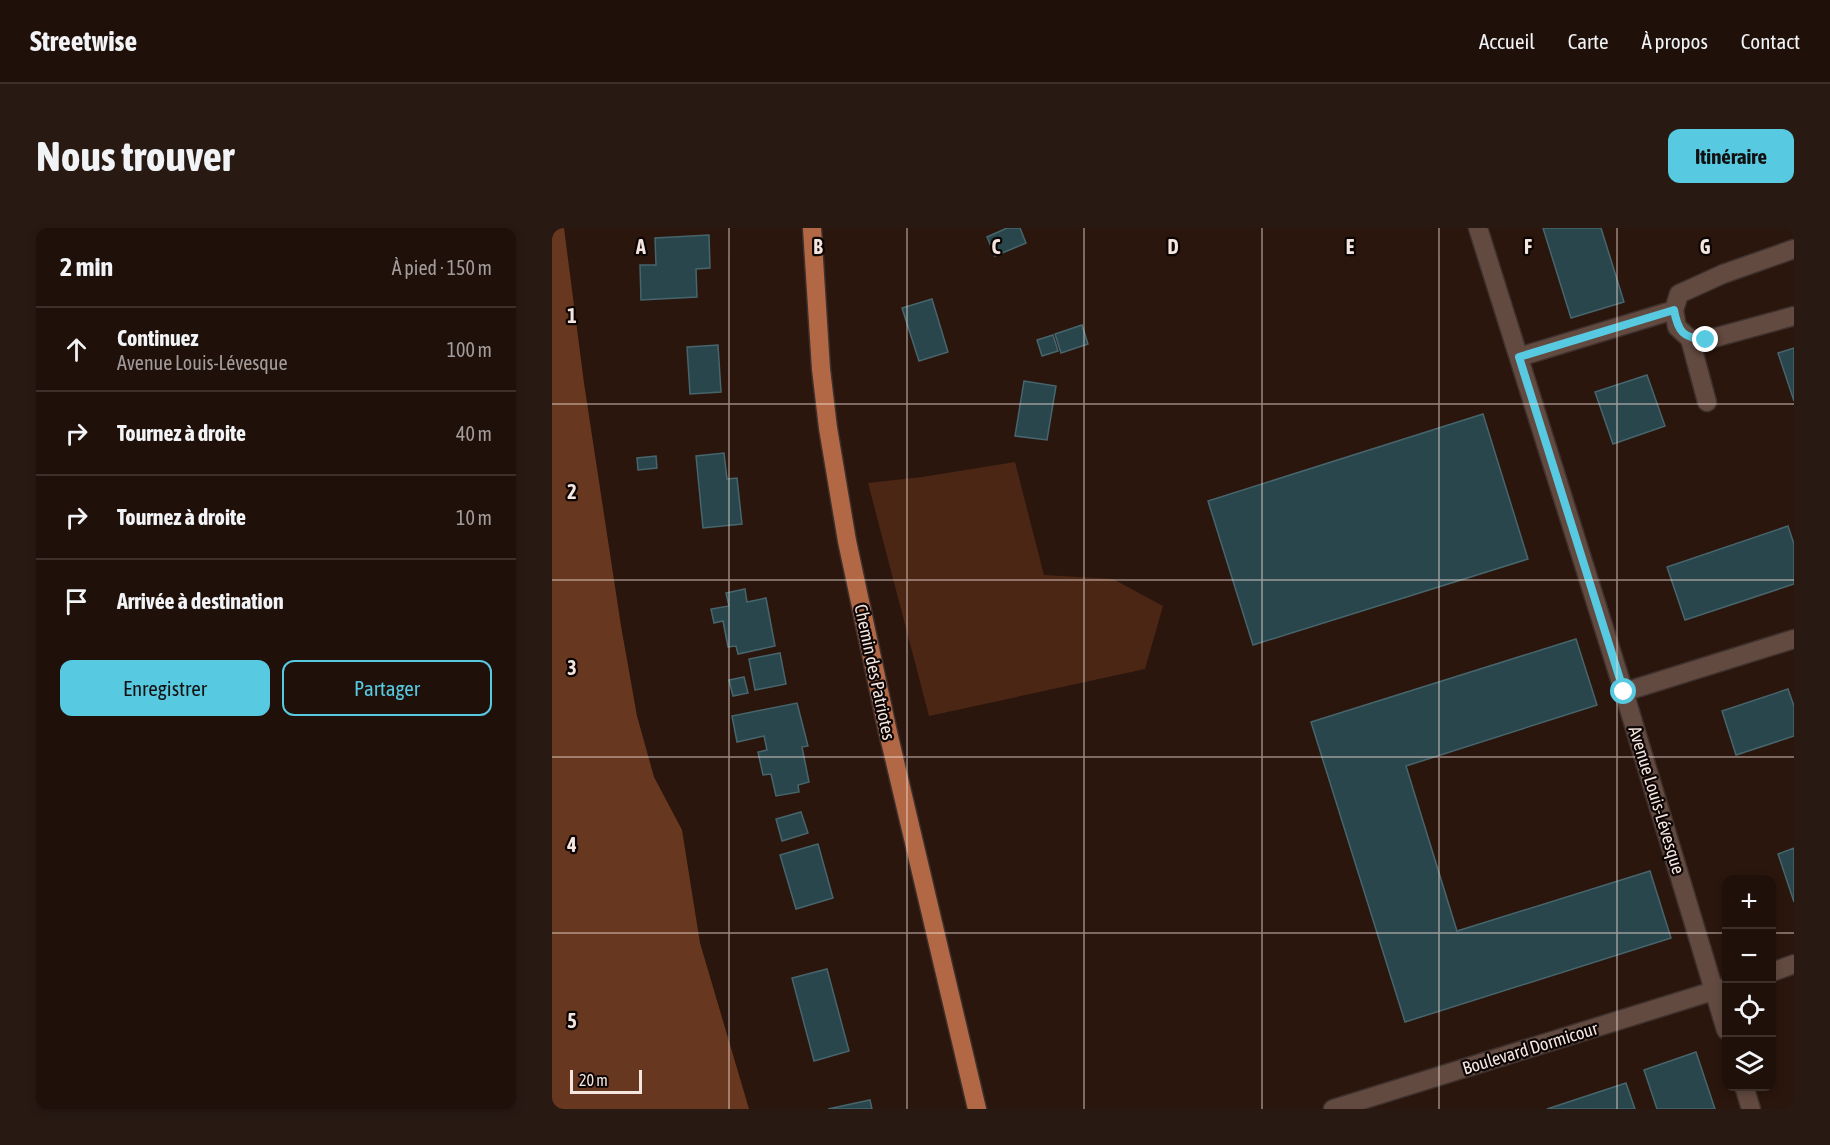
<!DOCTYPE html>
<html lang="fr">
<head>
<meta charset="utf-8">
<style>
	body { margin:0; font-family:"Asap Condensed",sans-serif; background:#281913; color:#f1f3f6 }
	.controls { position:absolute; right:18px; bottom:18px; display:grid; overflow:hidden; border-radius:12px; box-shadow:0 3px 9px #0003 }
	.controls button { width:54px; height:54px; display:grid; place-items:center; padding:0; border:0; border-bottom:2px solid #3d302b; background:#20100a; color:#f1f3f6; font:30px sans-serif }
	.scale { position:absolute; left:18px; bottom:15px; width:72px; box-sizing:border-box; padding-left:6px; border:3px solid #f4e5df; border-top:0; font-size:16px; line-height:21px; white-space:nowrap; color:#f4e5df; -webkit-text-stroke:4px #0c0503; paint-order:stroke }
	.stop { position:absolute; width:18px; height:18px; margin:-14px; border:4px solid #57c9e1; border-radius:50%; background:#fff }
	.stop.end { background:#57c9e1; border-color:#fff; box-shadow:0 2px 6px #0008 }
	.list { margin:0; padding:0; list-style:none }
	h2 { display:flex; justify-content:space-between; align-items:center; height:78px; margin:0; padding:0 24px; font-size:26px }
	h2 small { font-size:20px; font-weight:400; color:#a29d9c }
	.list li { display:grid; grid-template-columns:39px 1fr auto; gap:18px; align-items:center; box-sizing:border-box; height:84px; padding:0 24px; border-top:2px solid #3d302b }
	.list b { display:block; font-size:22px; white-space:nowrap }
	.list p { margin:0; font-size:20px; white-space:nowrap; color:#a29d9c }
	.list em { font-size:20px; font-style:normal; color:#a29d9c }
	.actions { display:flex; gap:12px; padding:18px 24px }
	.actions a { flex:1; padding:14px 0; border:2px solid #57c9e1; border-radius:12px; text-align:center; font-size:21px; color:#57c9e1 }
	.actions .main { background:#57c9e1; color:#111 }
	.icon { flex:none; width:33px; height:33px; fill:none; stroke:currentColor; stroke-width:2; stroke-linecap:round; stroke-linejoin:round }
	.map { position:relative; flex:none; width:1242px; height:881px; overflow:hidden; border-radius:12px }
	header { display:flex; align-items:center; gap:36px; box-sizing:border-box; height:84px; padding:0 30px; background:#20100a; border-bottom:2px solid #3d302b }
	header strong { font-size:28px }
	nav { display:flex; gap:33px; margin-inline-start:auto; font-size:21px }
	.intro { display:flex; align-items:center; justify-content:space-between; box-sizing:border-box; height:144px; padding:0 36px }
	h1 { margin:0; font-size:42px }
	.button { padding:15px 27px; border-radius:12px; background:#57c9e1; color:#111; font-size:21px; font-weight:700 }
	main { display:flex; gap:36px; padding:0 36px }
	aside { flex:1; background:#20100a; border-radius:12px; box-shadow:0 3px 9px #0003 }
	.map>svg:first-child { display:block }
</style>
</head>
<body>
<header>
<strong>Streetwise</strong>
<nav><a>Accueil</a><a>Carte</a><a>À propos</a><a>Contact</a></nav>
</header>
<div class="intro"><h1>Nous trouver</h1><a class="button">Itinéraire</a></div>
<main>
<aside>
<h2>2 min<small>À pied · 150 m</small></h2>
<ul class="list">
<li><svg class="icon" aria-label="ahead" viewBox="0 0 24 24"><path d="M12 20V5M6 11l6-6 6 6"/></svg><div><b>Continuez</b><p>Avenue Louis-Lévesque</p></div><em>100 m</em></li>
<li><svg class="icon" aria-label="right" viewBox="0 0 24 24"><path d="M7 20v-9h11M14 6l5 5-5 5"/></svg><div><b>Tournez à droite</b></div><em>40 m</em></li>
<li><svg class="icon" aria-label="right" viewBox="0 0 24 24"><path d="M7 20v-9h11M14 6l5 5-5 5"/></svg><div><b>Tournez à droite</b></div><em>10 m</em></li>
<li><svg class="icon" aria-label="arrive" viewBox="0 0 24 24"><path d="M6 21V4h12l-3 4 3 4H6"/></svg><div><b>Arrivée à destination</b></div></li>
</ul>
<div class="actions"><a class="main">Enregistrer</a><a>Partager</a></div>
</aside>
<div class="map">
<svg width="1242" height="881" viewBox="0 0 1242 881">
	<rect width="100%" height="100%" fill="#2a160d"/>
	<path fill="#4b2615" d="M463,234L492,347L561,351L611,378L593,441L377,488L316,255L370,249Z"/>
	<path fill="#683720" d="M0,0H12L32,155L69,398L85,488L102,549L130,602L148,715L197,881H0Z"/>
	<path fill="#29464c" stroke="#47656c" stroke-width="1.5" d="M455,0H468L474,15L443,28L435,9Z
		M991,0H1049L1072,74L1019,90Z
		M157,7L158,40L144,41L145,69L89,72L88,37H104L103,10Z
		M380,71L396,124L367,133L350,80Z
		M530,97L536,116L509,125L503,106Z
		M501,107L506,123L490,128L485,112Z
		M166,117L169,164L138,166L135,119Z
		M1242,120V173L1226,125Z
		M1095,147L1113,198L1061,216L1043,164Z
		M472,153L504,158L495,212L463,208Z
		M931,186L976,331L701,417L656,273Z
		M172,225L175,251L185,250L190,296L151,300L144,228Z
		M104,228L105,240L86,242L85,230Z
		M1236,298L1242,316V356L1133,392L1115,339Z
		M193,361L195,374L214,370L223,418L186,426L184,418L176,419L171,393L162,395L159,381L177,378L174,365Z
		M1024,411L1045,477L854,538L905,703L1098,643L1119,710L853,794L759,494Z
		M228,425L234,456L203,462L197,431Z
		M192,449L196,465L181,468L177,452Z
		M1236,461L1242,478V508L1184,527L1170,483Z
		M245,475L256,518L250,519L257,554L246,557L247,564L224,568L219,546L211,547L206,524L215,522L212,508L185,514L180,488Z
		M249,584L256,605L230,613L224,591Z
		M266,616L281,670L244,681L228,627Z
		M1242,620V674L1226,626Z
		M275,741L297,823L262,833L240,750Z
		M1144,824L1163,881H1105L1092,842Z
		M1074,855L1083,881H995Z
		M318,872L320,881H276Z"/>
	<g fill="none" stroke-linecap="round" stroke-linejoin="round">
		<g stroke="#3e302d" stroke-width="21">
			<path id="minor" d="M926,0L1072,464L1174,802
				M1242,21L1171,46L1127,66L1122,82L1125,99L1138,111L1154,112L1242,88
				M1138,111L1155,174
				M967,129L1122,82
				M1072,464L1242,411
				M1220,744L1242,736
				M1192,858L1199,881
				M781,881L1174,759"/>
		</g>
		<g stroke="#3e302d" stroke-width="21">
			<path id="major" d="M260,0L269,141L276,200L295,313L335,500L425,881"/>
		</g>
		<use href="#minor" stroke="#624a40" stroke-width="18"/>
		<use href="#major" stroke="#b36845" stroke-width="18"/>
	</g>
	<g fill="none" stroke-linecap="round" stroke-linejoin="round">
		<path stroke="#57c9e1" stroke-width="8" d="M1072,464L967,129L1122,82C1126,104 1131,110 1154,112"/>
	</g>
	<path fill="none" stroke="#f4e5df" stroke-width="1.5" stroke-opacity="0.55" d="M177,0V881M355,0V881M532,0V881M710,0V881M887,0V881M1065,0V881M0,176H1242M0,352H1242M0,529H1242M0,705H1174M1220,705H1242"/>
	<g text-anchor="middle" dominant-baseline="central" stroke-width="4.5" stroke-linejoin="round" paint-order="stroke">
		<g font-size="18" fill="#f4e5df" stroke="#0c0503">
			<text transform="translate(323 444) rotate(78)">Chemin des Patriotes</text>
			<text transform="translate(1105 572) rotate(73)">Avenue Louis-Lévesque</text>
			<text transform="translate(978 820) rotate(-17)">Boulevard Dormicour</text>
		</g>
	</g>
	<g font-size="20" text-anchor="middle" font-weight="bold" fill="#f4e5df" stroke="#0c0503" stroke-width="4.5" stroke-linejoin="round" paint-order="stroke">
		<text x="89" y="26">A</text>
		<text x="266" y="26">B</text>
		<text x="444" y="26">C</text>
		<text x="621" y="26">D</text>
		<text x="798" y="26">E</text>
		<text x="976" y="26">F</text>
		<text x="1153" y="26">G</text>
		<text x="20" y="95">1</text>
		<text x="20" y="271">2</text>
		<text x="20" y="447">3</text>
		<text x="20" y="624">4</text>
		<text x="20" y="800">5</text>
	</g>
</svg>
<div class="controls">
<button>+</button>
<button>−</button>
<button><svg class="icon" aria-label="locate" viewBox="0 0 24 24"><circle cx="12" cy="12" r="6"/><path d="M12 2v4M12 18v4M2 12h4M18 12h4"/></svg></button>
<button><svg class="icon" aria-label="layers" viewBox="0 0 24 24"><path d="M12 4l9 5-9 5-9-5zM3 14l9 5 9-5"/></svg></button>
</div>
<div class="scale">20 m</div>
<div class="stop" style="left:1072px;top:464px"></div>
<div class="stop end" style="left:1154px;top:112px"></div>
</div>
</main>
</body>
</html>
